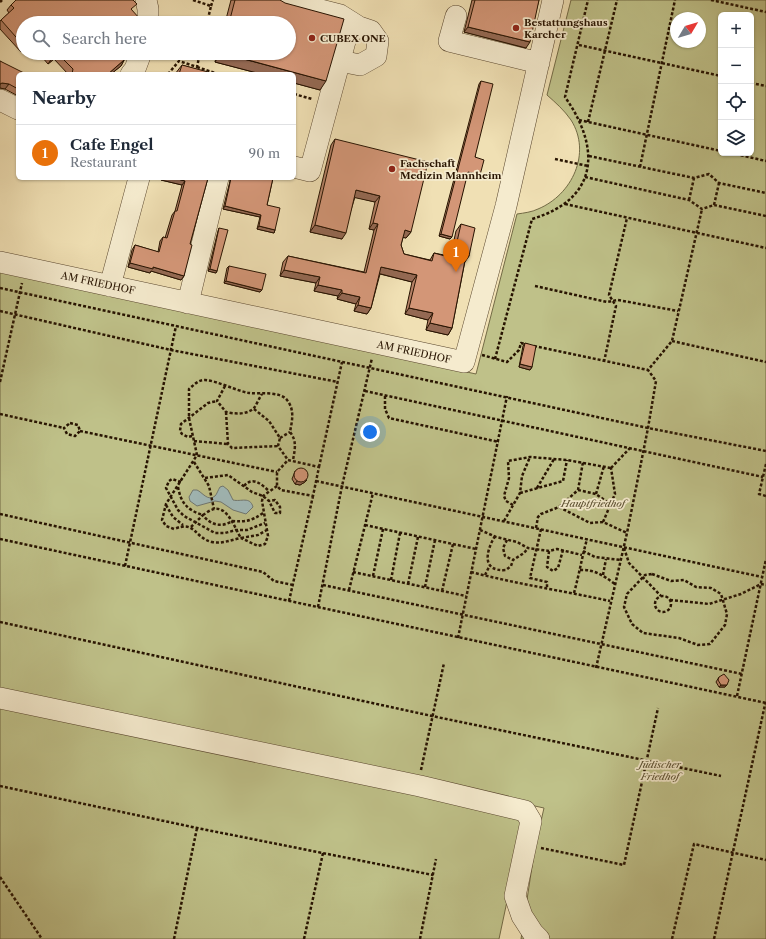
<!DOCTYPE html>
<html lang="en">
<head>
<meta charset="utf-8">
<style>
	body { margin:0; font-family:"Libre Caslon Text",serif; background:#f6f6f7; color:#1f2937 }
	.controls { position:absolute; right:12px; top:12px; display:grid; overflow:hidden; border-radius:6px; box-shadow:0 1px 3px #0004 }
	.controls button { width:36px; height:36px; display:grid; place-items:center; padding:0; border:0; border-bottom:1px solid #e0e1e3; background:#fff; color:#1f2937; font:20px sans-serif }
	.compass { position:absolute; left:670px; top:12px; width:36px; height:36px; border-radius:50%; background:#fff; box-shadow:0 1px 3px #0004; rotate:52deg }
	.you { position:absolute; left:370px; top:432px; width:14px; height:14px; margin:-10px; border:3px solid #fff; border-radius:50%; background:#1a73e8; box-shadow:0 0 0 6px #1a73e833 }
	.badge { display:grid; place-items:center; width:26px; height:26px; border-radius:50%; background:#2563eb; color:#fff; font-size:13px; font-weight:700 }
	.pin { position:absolute; translate:-50% -33px; filter:drop-shadow(0 1px 2px #0008) }
	.pin::after { content:''; position:absolute; top:21px; width:14px; height:12px; background:inherit; clip-path:polygon(0 0,100% 0,50% 100%) }
	.list { margin:0; padding:0; list-style:none }
	h2 { display:flex; justify-content:space-between; align-items:center; height:52px; margin:0; padding:0 16px; font-size:17px }
	h2 small { font-size:13px; font-weight:400; color:#747a83 }
	.list li { display:grid; grid-template-columns:26px 1fr auto; gap:12px; align-items:center; box-sizing:border-box; height:56px; padding:0 16px; border-top:1px solid #e0e1e3 }
	.list b { display:block; font-size:15px; white-space:nowrap }
	.list p { margin:0; font-size:13px; white-space:nowrap; color:#747a83 }
	.list em { font-size:13px; font-style:normal; color:#747a83 }
	.icon { flex:none; width:22px; height:22px; fill:none; stroke:currentColor; stroke-width:2; stroke-linecap:round; stroke-linejoin:round }
	.map { position:relative; flex:none; width:766px; height:939px; overflow:hidden }
	.search { position:absolute; background:#fff; box-shadow:0 1px 3px #0004; left:16px; top:16px; width:280px; height:44px; display:flex; align-items:center; gap:10px; box-sizing:border-box; padding:0 14px; border-radius:22px; color:#747a83; font-size:15px }
	.panel { position:absolute; background:#fff; box-shadow:0 1px 3px #0004; left:16px; top:72px; width:280px; height:108px; border-radius:6px }
	.map>svg:first-child { display:block }
</style>
</head>
<body>
<div class="map">
<svg width="766" height="939" viewBox="0 0 766 939">
	<rect width="100%" height="100%" fill="#f0e0b4"/>
	<filter id="stains"><feTurbulence type="fractalNoise" baseFrequency=".005" numOctaves="4"/><feColorMatrix values="0 0 0 0 .2 0 0 0 0 .09 0 0 0 0 .02 0 0 0 .5 -.17"/></filter>
	<radialGradient id="worn" r=".72"><stop offset=".6" stop-color="#630" stop-opacity="0"/><stop offset="1" stop-color="#630" stop-opacity=".3"/></radialGradient>
	<path fill="#bfc189" stroke="#736a45" fill-rule="evenodd" d="M571,0H766V939H521L535,847L544,808L0,691V270L476,374L517,214C524,213 532,212 538,209C572,195 592,153 571,120C564,110 556,103 547,95ZM721,15H751V153H721ZM676,18H700V42H676Z
		M0,704L516,814L523,826L499,939H0Z"/>
	<path fill="#a1baba" stroke="#707770" d="M223,486L228,490L233,500C241,502 250,496 253,507L246,514L233,510L221,502L215,501L197,506L190,501L189,497L193,490H197C202,492 208,502 215,496C217,494 218,490 220,487Z"/>
	<g fill="none" stroke-linecap="round" stroke-linejoin="round">
		<g stroke="#59462e" stroke-width="22">
			<path id="minor" d="M146,0L148,9V23
				M282,0L340,15L359,27
				M456,16L449,41L539,63
				M131,74L135,69L141,53
				M0,100L18,109
				M294,167L310,171C322,125 335,80 347,34L359,27L371,31L378,41L376,56L360,65L340,61
				M0,262L464,362L506,206L553,0
				M110,286L139,178
				M188,303L218,178
				M0,698L420,786L525,811L531,821L515,896L522,916L533,933L539,939"/>
		</g>
		<path stroke="#271301" stroke-width="2.5" stroke-dasharray="3 2" stroke-linecap="butt" d="M193,0L211,6L207,23
			M711,0L766,12
			M0,2L2,0
			M211,6L213,0
			M579,45L721,76
			M197,67L218,74
			M168,74L179,61L197,67L200,53
			M751,83L766,86
			M294,94L312,99
			M579,120L721,151
			M588,122L617,0
			M731,153L766,161
			M589,156L694,178L709,174L719,183L766,193
			M555,159L588,166
			M640,167L675,0
			M585,177L689,200L702,209L714,205L766,216
			M689,200L694,178
			M565,204L766,248
			M714,205L719,183
			M535,286L607,302L618,300L678,311
			M0,288L648,428L766,451
			M0,311L171,350L338,382
			M672,341L766,362
			M534,346L648,370
			M482,355L507,362L519,350L521,343L528,345
			M495,359L532,219C599,199 601,148 565,97L588,0
			M604,362L616,306L609,295L627,218
			M0,382L22,283
			M225,386L217,401L226,412C234,414 247,415 254,408C257,404 259,398 262,394
			M365,391L763,477
			M385,396V409L389,418L499,442
			M254,409L269,421L280,438L278,446L288,460
			M226,412L228,444L232,448L278,446
			M0,414L64,428
			M70,423L78,425L80,431L75,436L67,434L64,428Z
			M80,431L277,472
			M192,436L188,437L182,434L180,431L181,424L208,403L217,401
			M280,438L290,432
			M194,441L228,444
			M288,460L319,467L313,496L281,490L277,486V472Z
			M194,462L209,486L214,509
			M766,464L759,494L766,496
			M319,467L342,362
			M611,468L630,448
			M205,478L228,475L252,492L263,496L269,501L275,513H280V507L275,500L269,501
			M316,481L762,577
			M181,482L172,479L169,481L166,488L178,510L184,516L215,533H225L236,530H247L265,523
			M244,486C253,476 261,484 269,491
			M277,486L263,496L262,501L268,536L265,544L258,546L241,538C231,540 222,544 212,542C194,538 196,520 174,529L166,526L162,520L166,504L197,455L189,418V389C194,385 198,380 205,380C218,381 234,390 249,393C260,394 280,391 287,400C295,410 292,421 290,432C297,441 295,449 293,460
			M178,487C181,503 187,510 203,515C206,513 210,510 214,509C228,506 235,529 241,538L258,535L267,530
			M537,488L554,459
			M578,490L596,494L610,504
			M520,493L563,481L567,460
			M596,494L604,466
			M166,505L173,517L183,525
			M513,505L506,501L504,496L509,478L508,461L530,457L567,460L611,468
			M559,507L590,523L603,522L627,533
			M0,514L263,572L274,581L293,585
			M504,521L520,493L522,476L530,457
			M603,522L615,494L611,468
			M365,525L476,549
			M191,527L203,515C210,525 222,528 232,521C245,522 252,521 263,513
			M536,528L538,517L541,514L559,507L578,490L583,462
			M541,529L530,578L547,582V587
			M480,530L496,537L517,542L528,548L549,551L557,549L582,555
			M495,536C486,551 481,572 506,570L511,566L513,560L524,553L528,548
			M0,539L766,703
			M507,540L503,548L505,556L513,560
			M624,548L629,563L661,596
			M549,551L547,567L553,571L558,568L563,550
			M583,551L595,557L621,560
			M125,566L176,326
			M580,570C594,569 604,576 615,584
			M353,572L466,596
			M471,572C517,584 564,591 610,601
			M652,574L671,581L684,580L696,587L711,588L721,594L727,614L725,625L710,644L698,645L679,638L643,633L632,624L624,607L627,594L645,575Z
			M485,575L490,565
			M603,575L606,559
			M373,576L383,529
			M391,580L400,533
			M408,584L418,537
			M323,585L742,674
			M425,587L435,540
			M349,590L373,493
			M442,591L453,544
			M574,593C579,575 582,557 587,539
			M655 604a8 8 0 1 1 16 0a8 8 0 1 1-16 0Z
			M670,600L709,604L741,594L761,584L766,585
			M289,601L313,496
			M318,607L342,486L372,358
			M0,622L432,716L721,776
			M458,638L507,396
			M596,668L627,533L648,428L656,381L648,370L672,341L702,209
			M737,696L766,559
			M421,770L444,663
			M0,786L197,828L433,875
			M541,848L624,865L658,708
			M0,877L42,939
			M174,939L197,828
			M304,939L323,853
			M420,939L436,859
			M672,939L694,844L766,860
			M714,939L766,700"/>
		<use href="#minor" stroke="#f5ebce" stroke-width="21"/>
	</g>
	<path fill="#b58166" stroke="#271301" d="M16,0L23,23V50L21,52L0,29V21L9,13L7,10L11,5Z
		M231,0H280L320,90L294,83V74H261L215,62L217,53H289V23H225Z
		M472,0H539L526,48L464,32Z
		M33,53H128L121,66L111,74H68L54,59L48,64L42,57L39,59Z
		M0,61L18,74V96L5,89L0,88Z
		M182,65L212,74H175Z
		M481,81L475,157L480,175L479,177L467,174L450,239L439,236L479,84Z
		M335,139L411,232L406,238L403,237L401,245L404,254L430,260L434,253L444,255L446,253L451,254L456,231L461,224L469,256L465,261L452,328L448,335L426,330L428,320L405,314L412,282L380,274L371,308L367,314L354,311L356,304L337,299L338,296L314,291L316,283L280,276L283,262L288,256L364,272L374,230L369,229L375,202L355,197L342,239L310,232L331,145Z
		M162,178H208L190,244L184,276L181,280L151,271L150,273L128,267L132,250L135,245L158,252L160,241L163,237L165,238L172,215L175,211L182,185L161,180Z
		M229,178H273L267,205L275,230L274,233L257,229L260,217L223,209L230,181Z
		M219,228L217,271L216,273L208,271L218,231Z
		M229,266L260,292L224,283L227,268Z
		M525,343L532,367L530,370L519,367L523,346Z
		M295,471L307,480L305,482L300,485L295,484L292,479L294,474Z
		M719,677L725,687H719L716,682Z"/>
	<path fill="#946953" stroke="#271301" d="M468,27L530,42L526,48L464,32Z
		M57,53L54,59L48,64L52,58Z
		M221,53L326,81L320,90L294,83V74H261L215,62Z
		M124,60L121,66L111,74H108Z
		M2,83L9,84L5,89L0,88V84Z
		M468,172L480,175L479,177L466,174Z
		M163,178H174L185,181L182,185L161,180Z
		M356,190L380,196L375,202L352,197Z
		M225,206L261,215L260,217L223,209Z
		M373,223L378,224L374,230L369,229Z
		M315,225L346,233L342,239L310,232Z
		M259,226L275,230L274,233L257,229Z
		M405,230L411,232L406,238L400,237Z
		M441,234L452,237L450,239L439,236Z
		M466,255L469,256L465,262Z
		M130,263L153,267L184,276L181,280L151,271L150,273L128,267Z
		M381,267L417,275L412,282L377,273Z
		M210,269L217,271L216,273L208,271Z
		M284,270L320,277L316,283L280,276Z
		M226,281L262,290L260,292L224,283Z
		M318,285L342,290L338,296L314,291Z
		M342,293L360,297L356,304L337,299Z
		M358,305L371,308L367,314L354,311Z
		M409,308L433,313L428,320L405,314Z
		M430,323L452,328L448,335L426,330Z
		M520,364L532,367L530,370L519,367Z
		M307,480L305,482L300,485L295,484L297,481Z
		M721,685H727L725,687H719Z"/>
	<path fill="#d39677" stroke="#271301" d="M16,0H133L137,4L131,9L140,19L139,23H23V45L1,20L14,8L11,5Z
		M235,0H280L285,3L344,19L326,81L222,53H289V23H229Z
		M475,0H539L530,42L468,27Z
		M47,53H128L124,60L108,74H72L73,69L57,53L52,58Z
		M0,61L26,74H18V89L9,84L2,83L0,84Z
		M182,65L212,73V74H179Z
		M481,81L493,84L475,157L484,160L480,175L468,172L452,237L441,234Z
		M335,139L428,162L411,232L405,230L401,245L404,254L432,261L434,253L445,256L446,253L454,255L461,224L475,228L469,256L466,255L452,328L430,323L433,313L409,308L417,275L381,267L371,308L358,305L360,297L342,293V290L318,285L320,277L284,270L288,256L366,273L378,224L373,223L380,196L356,190L346,233L315,225Z
		M174,178H208L190,244L192,245L184,276L153,267V269L130,263L135,245L159,252L163,237L167,238L175,211H177L185,181Z
		M231,178H273L267,205L280,208L275,230L259,226L261,215L225,206Z
		M219,228L228,230L217,271L210,269Z
		M229,266L266,274L262,290L226,281Z
		M525,343L536,346L532,367L520,364Z
		M294 475a7 7 0 1 1 14 0a7 7 0 1 1-14 0Z
		M724,674L729,680L727,685H721L718,680L719,677Z"/>
	<g fill="#8f2418" stroke="#f5ebce" stroke-width="1.5">
		<circle cx="516" cy="28" r="4"/>
		<circle cx="312" cy="38" r="4"/>
		<circle cx="392" cy="169" r="4"/>
	</g>
	<g text-anchor="middle" dominant-baseline="central" stroke-width="3.5" stroke-linejoin="round" paint-order="stroke">
		<g font-size="10" font-weight="bold" fill="#271301" stroke="#f5ebce" text-anchor="start">
			<text x="524" y="22">Bestattungshaus<tspan x="524" dy="12">Karcher</tspan></text>
			<text x="320" y="38">CUBEX ONE</text>
			<text x="400" y="163">Fachschaft<tspan x="400" dy="12">Medizin Mannheim</tspan></text>
		</g>
		<g font-size="10" fill="#271301" stroke="#f5ebce">
			<text transform="translate(98 283) rotate(12)">AM FRIEDHOF</text>
			<text transform="translate(414 352) rotate(12)">AM FRIEDHOF</text>
		</g>
		<g font-size="10" font-style="italic" fill="#5c5031" stroke="#f5ebce">
			<text x="593" y="503">Hauptfriedhof</text>
			<text x="660" y="764">Jüdischer<tspan x="660" dy="12">Friedhof</tspan></text>
		</g>
	</g>
	<rect width="100%" height="100%" filter="url(#stains)"/>
	<rect width="100%" height="100%" fill="url(#worn)"/>
</svg>
<div class="controls">
<button>+</button>
<button>−</button>
<button><svg class="icon" aria-label="locate" viewBox="0 0 24 24"><circle cx="12" cy="12" r="6"/><path d="M12 2v4M12 18v4M2 12h4M18 12h4"/></svg></button>
<button><svg class="icon" aria-label="layers" viewBox="0 0 24 24"><path d="M12 4l9 5-9 5-9-5zM3 14l9 5 9-5"/></svg></button>
</div>
<svg class="compass" viewBox="-18 -18 36 36"><path d="M0-13l5 13h-10z" fill="#e53935"/><path d="M0 13l5-13h-10z" fill="#747a83"/></svg>
<div class="you"></div>
<div class="pin badge" style="left:456px;top:272px;background:#e8710a">1</div>
<div class="search"><svg class="icon" aria-label="search" viewBox="0 0 24 24"><circle cx="10" cy="10" r="6"/><path d="M15 15l6 6"/></svg>Search here</div>
<section class="panel">
<h2>Nearby<small></small></h2>
<ul class="list">
<li><span class="badge" style="background:#e8710a">1</span><div><b>Cafe Engel</b><p>Restaurant</p></div><em>90 m</em></li>
</ul>
</section>
</div>
</body>
</html>
